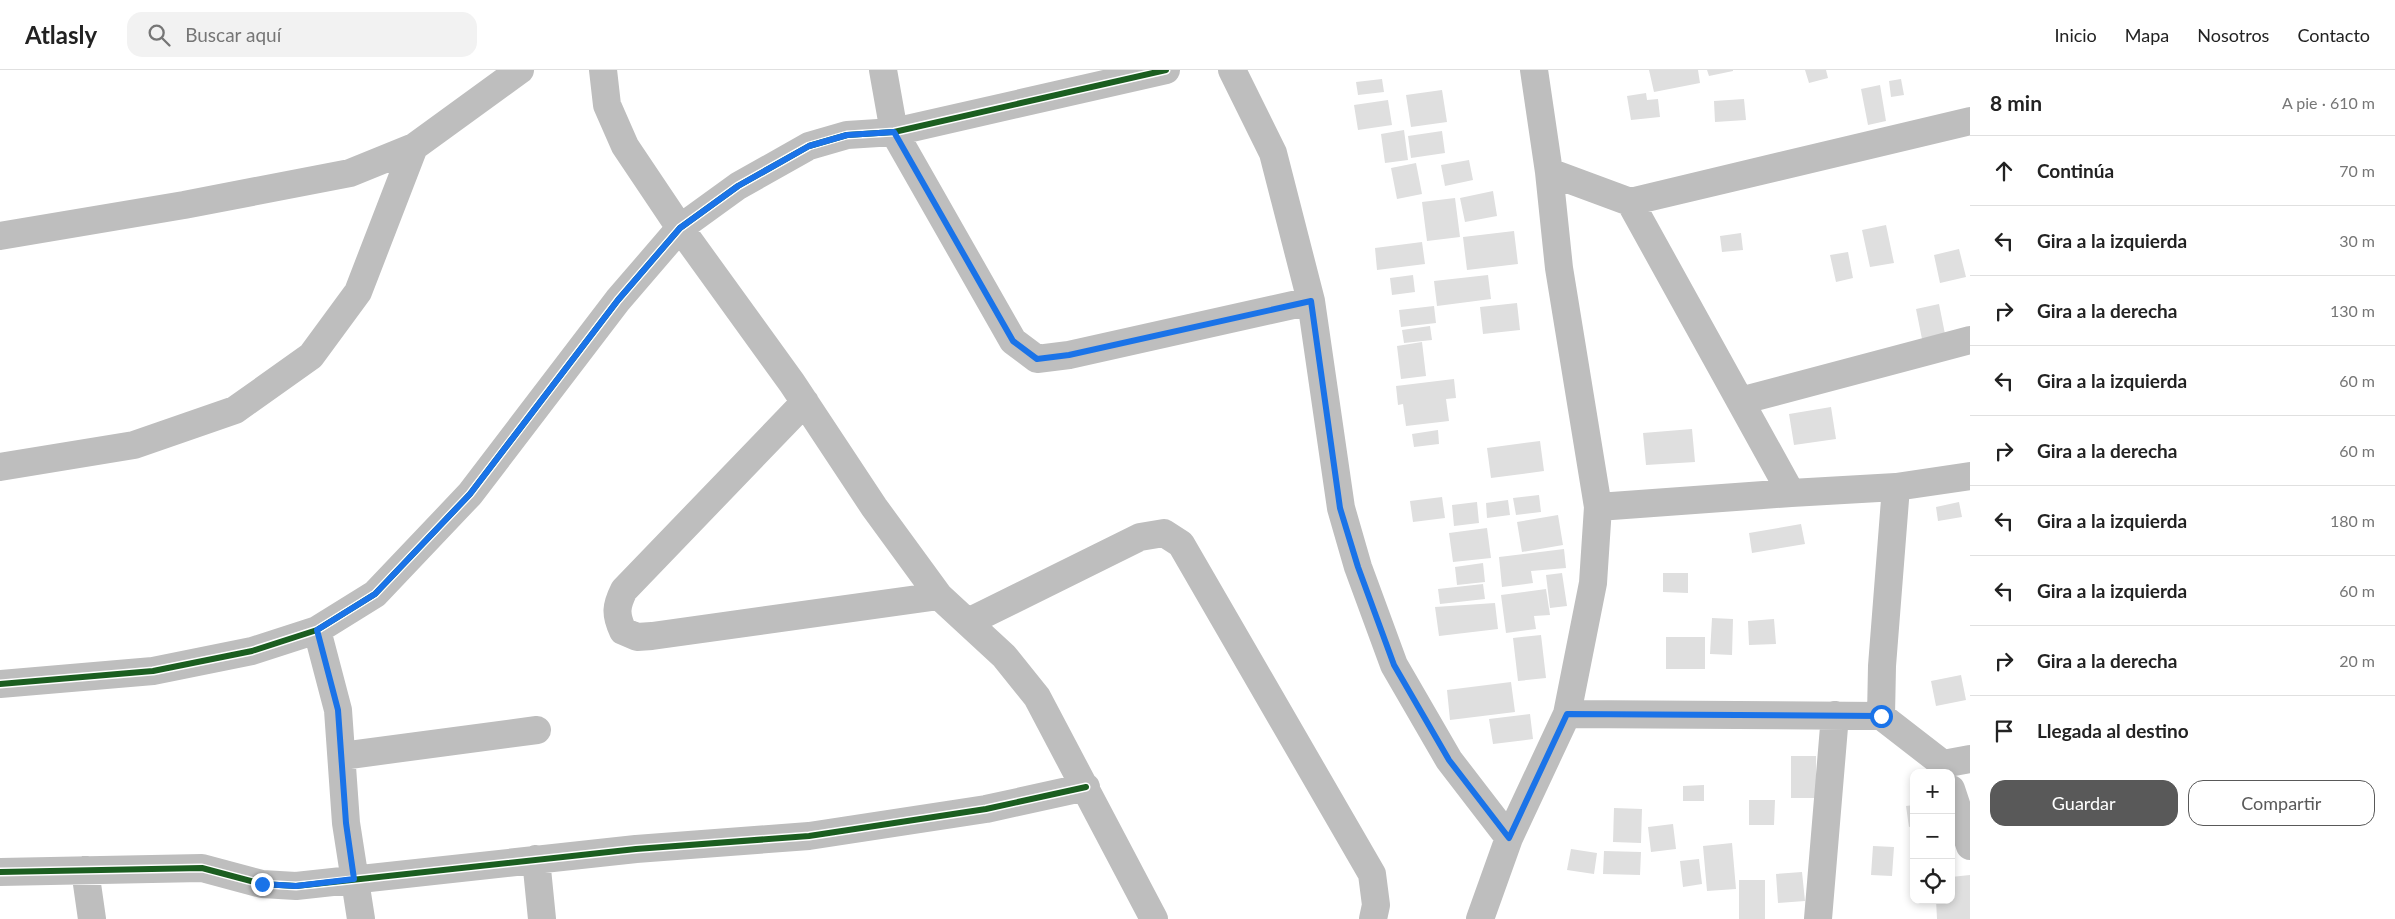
<!DOCTYPE html>
<html lang="es">
<head>
<meta charset="utf-8">
<style>
	body { margin:0; font-family:Lato,sans-serif; background:#f2f2f2; color:#222 }
	.controls { position:absolute; right:15px; bottom:15px; display:grid; overflow:hidden; border-radius:10px; box-shadow:0 2px 8px #0003 }
	.controls button { width:45px; height:45px; display:grid; place-items:center; padding:0; border:0; border-bottom:1px solid #e0e0e0; background:#fff; color:#222; font:25px sans-serif }
	.stop { position:absolute; width:15px; height:15px; margin:-11px; border:4px solid #1a73e8; border-radius:50%; background:#fff }
	.stop.end { background:#1a73e8; border-color:#fff; box-shadow:0 1px 5px #0008 }
	.list { margin:0; padding:0; list-style:none }
	h2 { display:flex; justify-content:space-between; align-items:center; height:65px; margin:0; padding:0 20px; font-size:21px }
	h2 small { font-size:16px; font-weight:400; color:#767676 }
	.list li { display:grid; grid-template-columns:32px 1fr auto; gap:15px; align-items:center; box-sizing:border-box; height:70px; padding:0 20px; border-top:1px solid #e0e0e0 }
	.list b { display:block; font-size:19px; white-space:nowrap }
	.list em { font-size:16px; font-style:normal; color:#767676 }
	.actions { display:flex; gap:10px; padding:15px 20px }
	.actions a { flex:1; padding:11px 0; border:1px solid #595959; border-radius:15px; text-align:center; font-size:18px; color:#595959 }
	.actions .main { background:#595959; color:#fff }
	.icon { flex:none; width:28px; height:28px; fill:none; stroke:currentColor; stroke-width:2; stroke-linecap:round; stroke-linejoin:round }
	.map { position:relative; flex:none; width:1970px; height:849px; overflow:hidden }
	header { display:flex; align-items:center; gap:30px; box-sizing:border-box; height:70px; padding:0 25px; background:#fff; border-bottom:1px solid #e0e0e0 }
	header strong { font-size:24px }
	nav { display:flex; gap:28px; margin-inline-start:auto; font-size:18px }
	.search { width:350px; height:45px; background:#f2f2f2; display:flex; align-items:center; gap:12px; box-sizing:border-box; padding:0 18px; border-radius:15px; color:#767676; font-size:19px }
	main { display:flex }
	aside { flex:1; background:#fff }
	.map>svg:first-child { display:block }
</style>
</head>
<body>
<header>
<strong>Atlasly</strong>
<div class="search"><svg class="icon" aria-label="search" viewBox="0 0 24 24"><circle cx="10" cy="10" r="6"/><path d="M15 15l6 6"/></svg>Buscar aquí</div>
<nav><a>Inicio</a><a>Mapa</a><a>Nosotros</a><a>Contacto</a></nav>
</header>
<main>
<div class="map">
<svg width="1970" height="849" viewBox="0 0 1970 849">
	<rect width="100%" height="100%" fill="#fff"/>
	<path fill="#dfdfdf" d="M1649,0H1698L1700,13L1654,22Z
		M1707,0H1733V1L1709,6Z
		M1805,0H1826L1828,8L1809,13Z
		M1382,9L1384,22L1358,25L1356,12Z
		M1901,9L1904,25L1891,27L1889,11Z
		M1880,15L1886,51L1868,55L1861,19Z
		M1442,20L1447,52L1411,57L1406,25Z
		M1646,23L1647,30L1658,29L1660,47L1631,50L1627,26Z
		M1744,29L1746,50L1715,52L1714,31Z
		M1388,30L1392,55L1358,60L1354,35Z
		M1404,60L1408,90L1385,93L1381,64Z
		M1442,61L1445,83L1411,88L1408,66Z
		M1469,90L1473,110L1445,116L1441,95Z
		M1416,93L1422,124L1397,129L1391,98Z
		M1493,121L1497,146L1465,152L1460,128Z
		M1455,128L1460,167L1427,171L1422,132Z
		M1886,155L1894,193L1870,197L1862,160Z
		M1514,161L1518,194L1467,200L1463,167Z
		M1741,163L1743,180L1722,182L1720,166Z
		M1422,172L1425,194L1377,200L1375,178Z
		M1959,179L1966,207L1940,213L1934,185Z
		M1848,182L1853,208L1836,212L1830,185Z
		M1413,205L1415,222L1392,225L1390,208Z
		M1488,205L1491,229L1437,236L1434,211Z
		M1517,233L1520,260L1483,264L1480,237Z
		M1939,234L1945,264L1922,269L1916,239Z
		M1434,236L1436,253L1401,257L1399,240Z
		M1430,256L1432,270L1404,273L1402,260Z
		M1422,272L1426,306L1401,309L1397,276Z
		M1454,309L1456,328L1446,329L1449,351L1406,356L1403,334L1398,335L1396,316Z
		M1831,337L1836,369L1794,375L1789,344Z
		M1692,359L1695,392L1646,395L1643,363Z
		M1438,360L1439,374L1414,377L1412,364Z
		M1540,371L1544,401L1491,408L1487,378Z
		M1539,425L1541,442L1516,445L1513,428Z
		M1442,427L1445,448L1413,452L1410,431Z
		M1508,430L1510,445L1487,448L1486,433Z
		M1477,432L1479,453L1454,456L1452,435Z
		M1959,432L1962,447L1938,451L1936,437Z
		M1558,445L1563,475L1522,482L1517,452Z
		M1801,454L1805,474L1752,483L1749,463Z
		M1487,458L1491,488L1453,492L1449,463Z
		M1564,479L1566,498L1531,501L1533,513L1502,517L1499,487Z
		M1483,493L1485,512L1457,515L1455,497Z
		M1562,503L1567,536L1550,538L1546,505Z
		M1663,503H1688V523L1663,522Z
		M1483,514L1485,529L1440,534L1438,519Z
		M1546,519L1550,545L1534,546L1536,559L1506,563L1501,525Z
		M1495,533L1498,559L1439,566L1435,537Z
		M1712,548L1733,549L1732,585L1710,584Z
		M1774,549L1776,574L1749,575L1748,551Z
		M1541,565L1546,608L1518,611L1513,568Z
		M1666,567H1705V599H1666Z
		M1961,605L1966,630L1936,636L1931,611Z
		M1511,612L1515,642L1450,650L1447,620Z
		M1530,644L1533,669L1493,674L1489,649Z
		M1791,686H1816V728H1791Z
		M1704,715V731H1683V716Z
		M1749,730H1775L1774,755H1749Z
		M1914,735V756L1909,757L1906,736Z
		M1614,738L1642,739L1641,773L1613,772Z
		M1673,754L1676,779L1651,782L1648,757Z
		M1732,773L1736,819L1707,821L1703,776Z
		M1873,776L1894,777L1892,806L1871,805Z
		M1571,779L1597,783L1594,804L1567,800Z
		M1604,781L1641,782L1640,805L1603,804Z
		M1699,789L1702,814L1683,817L1680,791Z
		M1802,802L1805,831L1778,833L1776,804Z
		M1970,805V849H1937L1936,830H1951V807Z
		M1739,810H1765V849H1739Z"/>
	<g fill="none" stroke-linecap="round" stroke-linejoin="round">
		<path stroke="#bebebe" stroke-width="28" d="M603,0L607,35L625,76L680,158L792,313L874,437L939,526L1004,586L1037,627L1154,849
			M883,0L894,62L1013,271L1037,289L1069,285L1311,231
			M1232,0L1273,83L1311,231L1341,438L1358,497L1394,595L1449,690L1509,768
			M1549,102L1630,132L1791,423L1896,417L1882,596L1881,646L1943,694L1970,689
			M1630,132L1970,51
			M0,166L184,135L350,103L414,77L520,0
			M1740,331L1970,270
			M805,332L624,520C616,536 615,544 623,561L637,567L652,566L939,526
			M0,397L134,375L235,340L311,286L358,222L414,77
			M1896,417L1970,406
			M1598,437L1791,423
			M968,552L1140,467L1164,463L1181,474L1372,804L1376,835L1373,849
			M317,560L338,640L346,753L361,849
			M0,614L153,601L252,581L317,560L375,524L470,424L618,230L680,158L738,116L809,76L847,65L894,62L1166,0
			M1567,644L1881,646
			M342,686L537,660
			M1951,719L1970,776
			M536,789L542,849
			M85,800L92,849
			M0,802L202,798L262,814L296,816L636,779L809,766L986,739L1086,717
			M1480,849L1509,768L1567,644L1593,513L1598,437L1559,198L1549,102L1534,0
			M1818,849L1835,645"/>
		<g stroke="#fff" stroke-width="9">
			<path id="cycleway" d="M0,614L153,601L252,581L317,560L375,524L470,424L618,230L680,158L738,116L809,76L847,65L894,62L1166,0
				M0,802L202,798L262,814L296,816L636,779L809,766L986,739L1086,717"/>
		</g>
		<use href="#cycleway" stroke="#1b5e20" stroke-width="6"/>
	</g>
	<g fill="none" stroke-linecap="round" stroke-linejoin="round">
		<path stroke="#1a73e8" stroke-width="6" d="M262,814L296,816L354,809L346,753L338,640L317,560L375,524L470,424L618,230L680,158L738,116L809,76L847,65L894,62L1013,271L1037,289L1069,285L1311,231L1340,438L1358,497L1394,595L1449,690L1509,768L1567,644L1881,646"/>
	</g>
</svg>
<div class="controls">
<button>+</button>
<button>−</button>
<button><svg class="icon" aria-label="locate" viewBox="0 0 24 24"><circle cx="12" cy="12" r="6"/><path d="M12 2v4M12 18v4M2 12h4M18 12h4"/></svg></button>
</div>
<div class="stop" style="left:1881px;top:646px"></div>
<div class="stop end" style="left:262px;top:814px"></div>
</div>
<aside>
<h2>8 min<small>A pie · 610 m</small></h2>
<ul class="list">
<li><svg class="icon" aria-label="ahead" viewBox="0 0 24 24"><path d="M12 20V5M6 11l6-6 6 6"/></svg><div><b>Continúa</b></div><em>70 m</em></li>
<li><svg class="icon" aria-label="left" viewBox="0 0 24 24"><path d="M17 20v-9H6M10 6l-5 5 5 5"/></svg><div><b>Gira a la izquierda</b></div><em>30 m</em></li>
<li><svg class="icon" aria-label="right" viewBox="0 0 24 24"><path d="M7 20v-9h11M14 6l5 5-5 5"/></svg><div><b>Gira a la derecha</b></div><em>130 m</em></li>
<li><svg class="icon" aria-label="left" viewBox="0 0 24 24"><path d="M17 20v-9H6M10 6l-5 5 5 5"/></svg><div><b>Gira a la izquierda</b></div><em>60 m</em></li>
<li><svg class="icon" aria-label="right" viewBox="0 0 24 24"><path d="M7 20v-9h11M14 6l5 5-5 5"/></svg><div><b>Gira a la derecha</b></div><em>60 m</em></li>
<li><svg class="icon" aria-label="left" viewBox="0 0 24 24"><path d="M17 20v-9H6M10 6l-5 5 5 5"/></svg><div><b>Gira a la izquierda</b></div><em>180 m</em></li>
<li><svg class="icon" aria-label="left" viewBox="0 0 24 24"><path d="M17 20v-9H6M10 6l-5 5 5 5"/></svg><div><b>Gira a la izquierda</b></div><em>60 m</em></li>
<li><svg class="icon" aria-label="right" viewBox="0 0 24 24"><path d="M7 20v-9h11M14 6l5 5-5 5"/></svg><div><b>Gira a la derecha</b></div><em>20 m</em></li>
<li><svg class="icon" aria-label="arrive" viewBox="0 0 24 24"><path d="M6 21V4h12l-3 4 3 4H6"/></svg><div><b>Llegada al destino</b></div></li>
</ul>
<div class="actions"><a class="main">Guardar</a><a>Compartir</a></div>
</aside>
</main>
</body>
</html>
